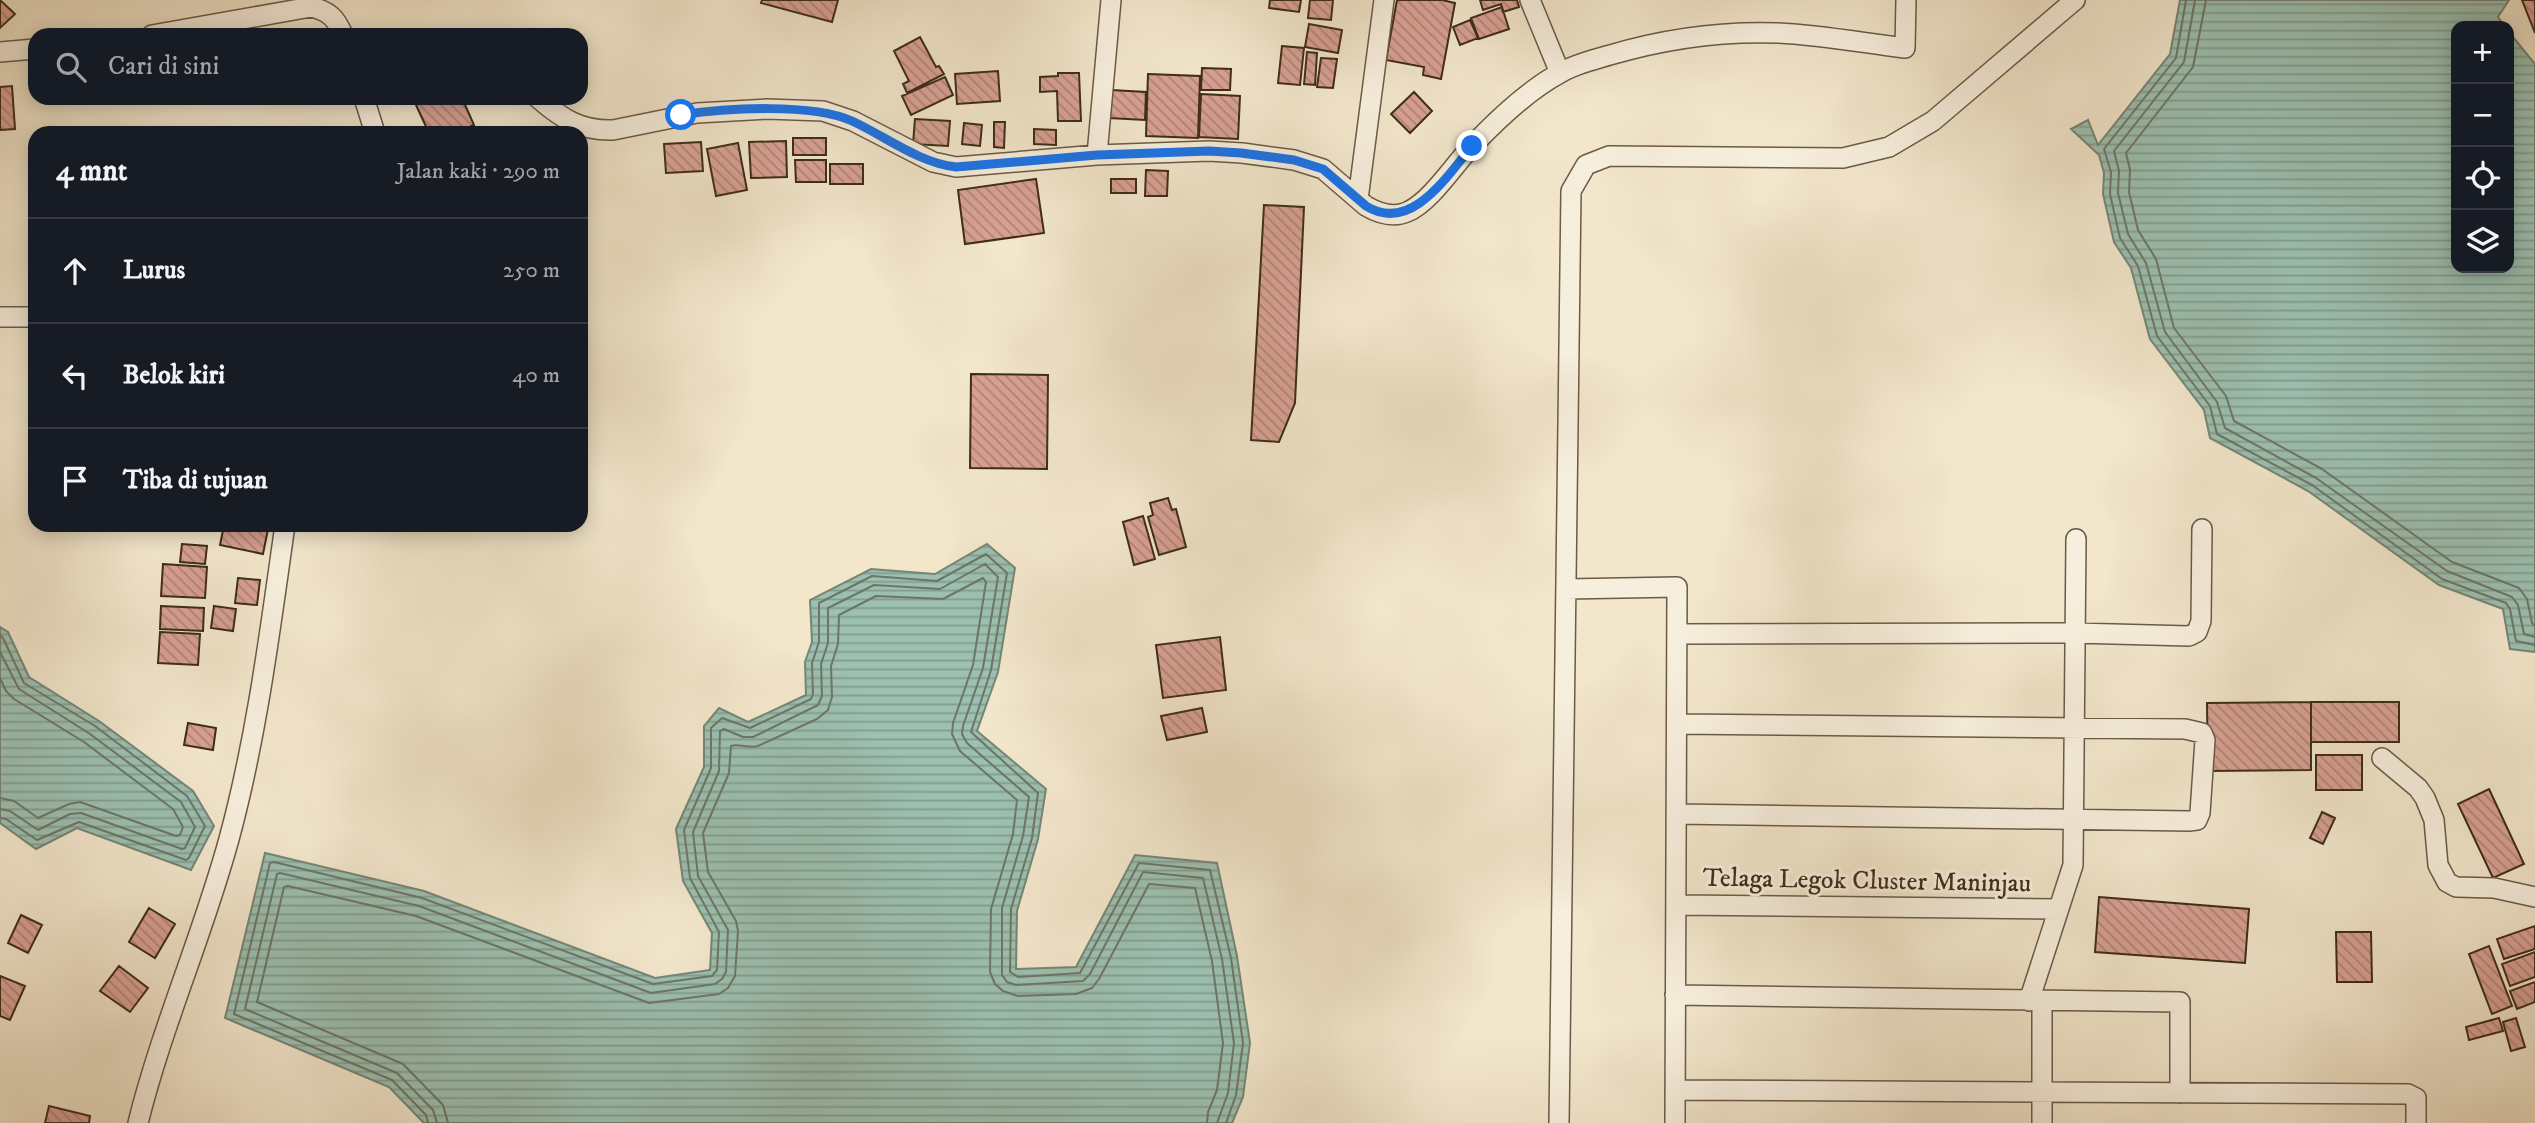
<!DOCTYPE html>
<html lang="id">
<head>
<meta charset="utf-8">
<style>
	body { margin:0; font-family:"IM FELL DW Pica",serif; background:#242831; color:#f1f3f6 }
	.controls { position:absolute; right:21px; top:21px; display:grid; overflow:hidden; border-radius:14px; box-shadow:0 4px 18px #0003 }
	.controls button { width:63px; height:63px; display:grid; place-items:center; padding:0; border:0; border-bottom:2px solid #363941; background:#171b24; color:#f1f3f6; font:35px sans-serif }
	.stop { position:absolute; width:21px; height:21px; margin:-16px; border:5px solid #1a73e8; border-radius:50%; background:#fff }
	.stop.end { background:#1a73e8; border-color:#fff; box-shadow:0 2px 7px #0008 }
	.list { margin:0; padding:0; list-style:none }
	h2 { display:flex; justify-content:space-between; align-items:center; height:91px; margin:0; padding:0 28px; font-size:30px }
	h2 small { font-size:23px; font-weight:400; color:#9ea1a6 }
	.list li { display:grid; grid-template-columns:46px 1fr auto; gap:21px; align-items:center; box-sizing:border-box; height:105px; padding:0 28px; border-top:2px solid #363941 }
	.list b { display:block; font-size:26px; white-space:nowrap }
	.list em { font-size:23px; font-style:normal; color:#9ea1a6 }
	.icon { flex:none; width:38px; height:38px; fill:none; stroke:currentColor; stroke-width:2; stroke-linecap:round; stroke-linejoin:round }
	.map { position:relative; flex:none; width:2535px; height:1123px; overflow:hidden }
	.search { position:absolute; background:#171b24; box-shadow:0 4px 18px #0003; left:28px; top:28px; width:560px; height:77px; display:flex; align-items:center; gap:18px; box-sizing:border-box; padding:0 24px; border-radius:21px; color:#9ea1a6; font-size:26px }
	.panel { position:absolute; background:#171b24; box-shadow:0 4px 18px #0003; left:28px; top:126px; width:560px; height:406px; border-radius:21px }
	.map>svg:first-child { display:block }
</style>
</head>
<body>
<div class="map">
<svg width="2535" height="1123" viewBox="0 0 2535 1123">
	<defs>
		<pattern id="water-rules" width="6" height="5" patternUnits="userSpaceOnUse" patternTransform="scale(1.75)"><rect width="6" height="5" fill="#9cc0b1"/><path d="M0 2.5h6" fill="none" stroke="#819c8f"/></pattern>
		<pattern id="building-back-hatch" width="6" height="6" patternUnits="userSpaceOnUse" patternTransform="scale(1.75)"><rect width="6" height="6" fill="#d8a093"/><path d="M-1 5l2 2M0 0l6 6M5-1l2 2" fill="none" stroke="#b18377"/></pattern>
	</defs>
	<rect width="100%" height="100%" fill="#f2e6cb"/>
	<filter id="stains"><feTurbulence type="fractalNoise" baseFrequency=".00286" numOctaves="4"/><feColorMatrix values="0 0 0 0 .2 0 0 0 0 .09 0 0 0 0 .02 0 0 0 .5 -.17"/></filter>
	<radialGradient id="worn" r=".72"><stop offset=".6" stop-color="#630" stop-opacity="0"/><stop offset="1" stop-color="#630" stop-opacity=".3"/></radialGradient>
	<path fill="url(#water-rules)" stroke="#768574" stroke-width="2" d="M2180,0H2509L2498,17L2504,26H2456V268H2509V32L2535,64V652L2510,649L2503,609L2439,585L2308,491L2210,438L2204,410L2150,339L2131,268L2114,242L2103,194L2104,173L2099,155L2071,129L2088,120L2098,145L2170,54Z
		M987,544L1015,568L998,672L977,731L1046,789L1038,839L1017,911L1016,969L1076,967L1135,855L1217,863L1237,956L1250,1043L1243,1097L1232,1123H424L389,1087L225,1018L265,853L424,891L655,978L710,970L712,933L683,881L676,829L704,767V726L719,708L748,722L806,695L805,662L812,642L810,600L871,569L935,574Z
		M0,627L8,632L29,677L99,721L193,791L214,826L191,870L77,828L36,849L0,823Z"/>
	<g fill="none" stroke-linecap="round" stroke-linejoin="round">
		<path stroke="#6d7665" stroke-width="2" d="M2186,0L2176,58L2104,149L2111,172L2110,194L2120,238L2138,266L2157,336L2210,406L2217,434L2312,485L2442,579L2506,603L2510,609L2516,641L2535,645
			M2195,0L2184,62L2114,151L2119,171L2118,193L2128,234L2146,263L2165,332L2217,402L2225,428L2316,478L2447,571L2512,597L2518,605L2524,634L2535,637
			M2206,0L2193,67L2126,153L2130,170L2129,192L2138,230L2156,259L2174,328L2226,396L2234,421L2322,469L2452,562L2519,588L2527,599L2532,623L2535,626
			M0,635L3,638L24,683L95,726L187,796L205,826L189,858L186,860L79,822L37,840L6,819L0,818
			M0,652L19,689L90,734L181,802L195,827L185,848L182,849L81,813L70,814L38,830L10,811L0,809
			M0,678L6,691L14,699L84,742L173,809L183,827L180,835L176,836L80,802L69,804L38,818L14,801L0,798
			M428,1123L426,1115L392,1080L234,1014L270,863L274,862L422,898L653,984L712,976L717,970L719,932L690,878L684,830L711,768V728L722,718L750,728L811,699L813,694L812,663L819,642V603L872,576L937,581L986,554L1007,573L991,670L971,732L1038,793L1032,838L1011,909L1010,972L1018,977L1080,973L1139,863L1210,870L1231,958L1243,1043L1236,1095L1226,1123
			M437,1123L433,1110L397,1073L245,1009L277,874L280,873L419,906L651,993L715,984L722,979L726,972L728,930L698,876L693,832L719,771L720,731L724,729L743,737H753L818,705L822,696L821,664L828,643V608L874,585L940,589L985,564L998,577L983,668L963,726L962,734L967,743L1029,797L1023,836L1002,908V975L1007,982L1016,985L1083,981L1090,974L1143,872L1203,878L1222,959L1234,1043L1228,1093L1217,1123
			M448,1123L443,1105L403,1064L257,1002L284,887L288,886L416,916L649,1003L719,994L728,988L735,976L738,931L736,921L708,872L703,833L729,773L731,746C738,743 749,749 758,746L817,719L828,710L832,697L831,666L838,644L839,615L876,596L943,599L983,578L986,582L973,665L953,723L952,734L960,751L1017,800L1013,834L991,909L990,972L995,984L1003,991L1018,996L1076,994L1092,988L1099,979L1149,884L1195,888L1212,961L1223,1043L1217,1090L1208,1112L1207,1123"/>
	</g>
	<path fill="url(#building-back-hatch)" stroke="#3e2c19" stroke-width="2" d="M0,0L15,14L0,28Z
		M762,0H838L832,22L761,3Z
		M1270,0H1301L1299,12L1269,8Z
		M1310,0H1333L1331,20L1308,18Z
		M1397,0H1442L1455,3L1441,79L1423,75L1424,67L1386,60Z
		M1480,0H1517L1519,7L1503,12L1501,4L1483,10Z
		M2522,0H2535V33Z
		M1502,7L1509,29L1479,39L1471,18Z
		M1470,20L1478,38L1460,45L1453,27Z
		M1309,24L1342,30L1338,53L1305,47Z
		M920,37L936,67L939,66L944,74L907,93L903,84L909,81L894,51Z
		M1282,46L1304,48L1300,85L1278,83Z
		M1307,52L1317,53L1315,85L1304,84Z
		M1321,58L1337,59L1333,88L1317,87Z
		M1202,68L1231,69L1230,90H1201Z
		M998,71L1000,101L957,104L955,74Z
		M1058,73H1079L1081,121H1058L1057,91L1040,92V77L1058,76Z
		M1148,74L1200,76L1198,138L1146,136Z
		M945,77L953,95L911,115L902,96Z
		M12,86L15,129L0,130V87Z
		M1111,90L1146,92L1145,120L1109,118Z
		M1414,92L1432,111L1410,133L1391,114Z
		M1201,94L1240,96L1238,139L1199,137Z
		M432,98H462L474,125L456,133H429L416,105Z
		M915,119L950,121L948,146L913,144Z
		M994,122H1005L1004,148L994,147Z
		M964,123L982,125L980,146L962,144Z
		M1034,129L1056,130V145L1034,144Z
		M793,138H826V155H793Z
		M786,141L787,177L751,178L749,142Z
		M701,142L703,171L666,173L664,144Z
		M738,143L747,190L716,196L707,149Z
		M795,160H826V182H796Z
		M830,164H863V184H830Z
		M1146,170L1168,171L1167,196H1145Z
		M1036,179L1044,233L965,244L958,190Z
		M1111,179H1136V193H1111Z
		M1264,205L1304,207L1295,403L1279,442L1251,440Z
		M971,374L1048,375L1047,469L970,468Z
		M1168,498L1172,510L1176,509L1186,547L1159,555L1148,517L1153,515L1150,503Z
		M1143,516L1155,559L1134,565L1123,522Z
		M224,525H250L268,529L263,554L220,545Z
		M182,544L207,546L205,564L180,562Z
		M163,564L207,567L205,598L161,596Z
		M238,578L260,580L257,605L235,603Z
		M161,606L204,608L203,631L160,629Z
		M214,606L236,609L233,631L211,628Z
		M160,632L200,634L198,665L158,663Z
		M1220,637L1226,690L1163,698L1156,645Z
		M2311,702H2399V742H2311Z
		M2311,702V770L2208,771L2207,703Z
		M1202,708L1207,732L1167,740L1161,716Z
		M188,723L216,728L213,750L184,745Z
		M2316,755H2362V790H2316Z
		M2489,789L2524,864L2493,878L2458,804Z
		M2322,812L2335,818L2323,844L2310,838Z
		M2099,897L2249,909L2245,963L2095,952Z
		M149,908L175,924L155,958L129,942Z
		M21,915L42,925L28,953L8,943Z
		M2535,926V949L2504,959L2497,939Z
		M2336,932H2371L2372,982H2337Z
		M2489,946L2512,1006L2492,1014L2469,954Z
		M2535,952V977L2510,986L2502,964Z
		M119,966L148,988L130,1012L100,991Z
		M0,976L25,986L10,1020L0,1016Z
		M2535,982V1002L2517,1009L2510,991Z
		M2499,1018L2503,1031L2469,1040L2466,1027Z
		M2516,1018L2525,1047L2511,1051L2503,1022Z
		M49,1106L90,1116L89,1123H45Z"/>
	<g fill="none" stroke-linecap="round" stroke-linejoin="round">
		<g stroke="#6b5a46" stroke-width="22">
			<path id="minor" d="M1530,0L1560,73
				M152,35L311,7C329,11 336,18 343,35
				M0,52L35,49
				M364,98L375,133
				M538,98C562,119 581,131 613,130L697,113L767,109L823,111L853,121L933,162L956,167L1097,155L1209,151L1242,153L1294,160L1323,169L1366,206C1378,213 1393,218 1407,212C1431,202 1455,163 1474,144C1497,120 1530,89 1560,73C1575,64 1593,60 1610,55C1664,39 1722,31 1778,33C1821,35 1863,43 1905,48L1906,0
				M1097,155L1111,0
				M1358,199L1384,0
				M0,317H35
				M1566,589L1677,587L1675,1123
				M1678,634L2075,633L2189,636L2197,632L2201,621L2202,529
				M2382,758L2418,788L2425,798L2434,820L2438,865L2447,882L2456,887L2494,888L2535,897
				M1677,814L2189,821L2197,820L2200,813L2205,740L2202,733L2185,729L1677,724
				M1676,905L2058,909
				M1675,995L2180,1002V1093
				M2029,1001L2073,865L2076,539
				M1675,1090L2408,1094L2416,1098V1123
				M138,1123C162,1026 203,935 229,839C257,736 270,630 285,525
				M1559,1123L1571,191L1586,165L1609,156L1843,158L1889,147L1933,121L2075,0
				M2042,1123V1001"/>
		</g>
		<use href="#minor" stroke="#f7efdd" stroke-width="19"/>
	</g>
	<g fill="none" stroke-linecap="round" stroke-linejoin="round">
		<path stroke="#1a73e8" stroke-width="9" d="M681,115C726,108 812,103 852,121C885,136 919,163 956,167L1097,155L1209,151L1241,153L1294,160L1323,169L1366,206C1411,234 1447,176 1472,146"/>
	</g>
	<g text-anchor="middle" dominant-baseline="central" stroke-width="6" stroke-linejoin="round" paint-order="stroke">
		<g font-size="26" fill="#3e2c19" stroke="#f7efdd">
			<text transform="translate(1867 881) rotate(1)">Telaga Legok Cluster Maninjau</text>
		</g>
	</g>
	<rect width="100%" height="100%" filter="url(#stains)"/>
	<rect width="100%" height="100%" fill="url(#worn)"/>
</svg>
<div class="controls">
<button>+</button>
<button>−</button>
<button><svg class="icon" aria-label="locate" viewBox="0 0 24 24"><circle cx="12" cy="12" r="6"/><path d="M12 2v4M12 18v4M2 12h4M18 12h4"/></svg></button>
<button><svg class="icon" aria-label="layers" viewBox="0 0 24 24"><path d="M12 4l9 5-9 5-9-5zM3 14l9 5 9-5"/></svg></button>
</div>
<div class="stop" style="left:681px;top:115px"></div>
<div class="stop end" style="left:1472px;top:146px"></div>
<div class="search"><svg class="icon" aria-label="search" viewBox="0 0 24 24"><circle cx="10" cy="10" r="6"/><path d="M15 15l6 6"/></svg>Cari di sini</div>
<section class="panel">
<h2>4 mnt<small>Jalan kaki · 290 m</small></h2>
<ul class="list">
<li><svg class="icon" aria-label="ahead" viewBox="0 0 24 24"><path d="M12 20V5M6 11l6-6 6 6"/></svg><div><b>Lurus</b></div><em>250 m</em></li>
<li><svg class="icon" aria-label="left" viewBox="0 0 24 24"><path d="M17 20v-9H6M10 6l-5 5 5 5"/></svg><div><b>Belok kiri</b></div><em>40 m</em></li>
<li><svg class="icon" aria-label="arrive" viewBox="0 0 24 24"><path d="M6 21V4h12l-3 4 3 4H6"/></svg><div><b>Tiba di tujuan</b></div></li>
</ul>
</section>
</div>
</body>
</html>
